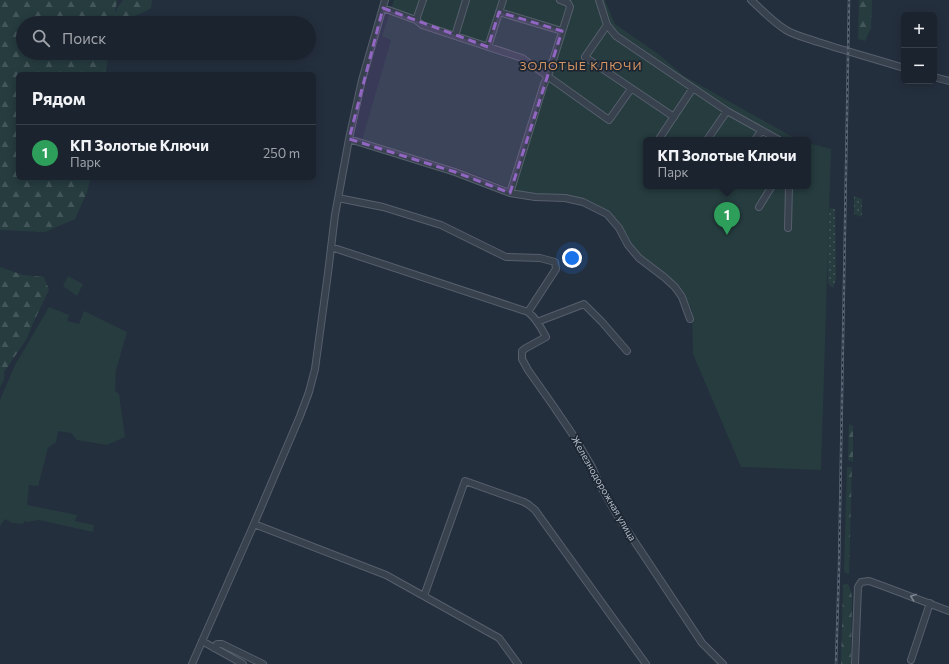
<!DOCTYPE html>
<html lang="ru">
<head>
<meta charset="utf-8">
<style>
	body { margin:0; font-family:Commissioner,sans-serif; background:#242b36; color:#f1f3f6 }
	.controls { position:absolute; right:12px; top:12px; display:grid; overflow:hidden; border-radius:6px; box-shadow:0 2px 10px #0003 }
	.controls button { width:36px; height:36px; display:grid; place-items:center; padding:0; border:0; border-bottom:1px solid #39404a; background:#1b232e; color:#f1f3f6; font:20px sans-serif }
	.you { position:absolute; left:572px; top:258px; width:14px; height:14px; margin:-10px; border:3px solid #fff; border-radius:50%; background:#1a73e8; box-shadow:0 0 0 6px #1a73e833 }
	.badge { display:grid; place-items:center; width:26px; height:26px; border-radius:50%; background:#8ab4f8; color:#fff; font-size:13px; font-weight:700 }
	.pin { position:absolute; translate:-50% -33px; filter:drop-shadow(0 1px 2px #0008) }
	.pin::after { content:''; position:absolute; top:21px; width:14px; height:12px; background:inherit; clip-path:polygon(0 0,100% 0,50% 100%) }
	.popup { position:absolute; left:643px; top:137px; width:168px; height:52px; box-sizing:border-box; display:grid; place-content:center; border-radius:6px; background:#1b232e; filter:drop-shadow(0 1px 3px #0005); font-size:13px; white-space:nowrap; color:#a0a4aa }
	.popup b { font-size:15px; color:#f1f3f6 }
	.popup::after { content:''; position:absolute; left:50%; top:100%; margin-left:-8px; border:8px solid transparent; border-top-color:#1b232e }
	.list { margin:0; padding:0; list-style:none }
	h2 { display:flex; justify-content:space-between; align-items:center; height:52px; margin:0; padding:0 16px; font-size:17px }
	h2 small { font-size:13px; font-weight:400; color:#a0a4aa }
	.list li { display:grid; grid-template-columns:26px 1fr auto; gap:12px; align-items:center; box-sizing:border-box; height:56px; padding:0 16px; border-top:1px solid #39404a }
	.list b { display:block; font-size:15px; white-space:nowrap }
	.list p { margin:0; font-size:13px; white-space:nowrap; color:#a0a4aa }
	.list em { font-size:13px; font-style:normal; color:#a0a4aa }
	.icon { flex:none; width:22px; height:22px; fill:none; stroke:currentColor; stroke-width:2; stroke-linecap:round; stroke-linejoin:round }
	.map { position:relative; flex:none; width:949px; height:664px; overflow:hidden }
	.search { position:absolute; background:#1b232e; box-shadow:0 2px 10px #0003; left:16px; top:16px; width:300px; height:44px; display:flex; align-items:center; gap:10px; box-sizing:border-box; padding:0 14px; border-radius:22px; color:#a0a4aa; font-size:15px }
	.panel { position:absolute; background:#1b232e; box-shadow:0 2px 10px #0003; left:16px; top:72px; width:300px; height:108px; border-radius:6px }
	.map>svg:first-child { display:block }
</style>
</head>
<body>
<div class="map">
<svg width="949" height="664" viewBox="0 0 949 664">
	<defs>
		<pattern id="grass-dots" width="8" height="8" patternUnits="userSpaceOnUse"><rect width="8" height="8" fill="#263c3f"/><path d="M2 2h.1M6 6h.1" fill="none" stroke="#435659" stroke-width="1.8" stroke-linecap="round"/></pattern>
		<pattern id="forest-firs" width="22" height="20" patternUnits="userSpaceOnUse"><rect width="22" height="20" fill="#263c3f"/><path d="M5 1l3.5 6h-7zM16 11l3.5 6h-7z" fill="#435659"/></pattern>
	</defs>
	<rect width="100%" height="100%" fill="#242f3e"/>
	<path fill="url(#grass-dots)" d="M854,196L862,199V217L854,214Z
		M830,208L835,209L836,279L833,288L828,283L827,222Z"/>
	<path fill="url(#forest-firs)" d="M0,0H117L115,14L118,7L123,0H152L151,8C141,15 137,12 129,23H23V53H108L106,74H18V178H91L87,192L75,219L45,232L0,230Z
		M859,0H872L871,28L865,41L858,39Z
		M0,267L23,275L44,277L49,290L34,321L26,340L4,372V380L0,387Z
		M849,424L853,426V462L848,460Z
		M847,467H852L849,574L844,572Z
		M844,584H848L851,591L852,598L851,664H841L843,589Z"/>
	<path fill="#263c3f" d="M394,0H605L615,24L657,53L684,76L798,140H646V186H808V143L831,149L821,470L741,467L693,354L692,310L685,297L643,258L631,244L621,227L606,210L584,199L570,196L536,194L515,190L460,169L362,140L391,40L382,36Z
		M68,276L83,284L77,296L63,286Z
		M49,307L69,315L67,321L79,324L84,311L127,332L116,370L115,391L119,394L125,437L107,445L77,440L71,433L58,431L56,442L48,448L38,486L29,485L27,505L77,515L75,521L94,525L93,532L39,520L27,522L24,521L23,524L12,523L5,519L0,526V400L15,365Z"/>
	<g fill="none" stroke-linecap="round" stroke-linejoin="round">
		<g stroke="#565f6c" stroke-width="8">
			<path id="minor" d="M599,0L607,25L616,36L727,111L779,140
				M751,0C762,10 773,22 786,30C796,36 807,38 818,42C846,51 875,59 904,68
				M383,8L416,20L422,25L522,58L609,120L631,89
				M499,12L562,31
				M416,20L423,0
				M607,25L585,57L674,117
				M455,36L466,0
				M488,47L503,0
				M934,77L949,81
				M349,139L455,172L510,193L535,197L565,198L583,202L607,214L619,228L628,245L639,258L664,277L675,287L682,297L690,319
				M659,139L693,88
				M707,140L727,111
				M755,140L761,131
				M510,193L544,84L548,76L570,7L568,3L560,0
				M338,198L383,207L441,225L506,257L540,258L555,262L556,269L528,312
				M759,207L772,186
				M788,228L789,186
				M331,247L528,312C537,319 541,328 546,337L526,348L522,351V359L528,370L552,404L575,438L592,467L600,485L617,515L702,643L723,664
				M537,322L584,304L602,322L627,351
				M254,524L386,575L499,638L518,664
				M424,596L465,481L524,502L529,505L535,510L646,664
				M202,641L243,664
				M214,648L217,644H222L263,664
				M911,660L930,603
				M192,664L254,524L300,416L309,392L315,369L328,273L335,215L349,139L362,80L385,0
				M855,664L858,587L861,582L869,581L883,586L949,611"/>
		</g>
		<use href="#minor" stroke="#38414e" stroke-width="6"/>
		<g stroke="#5a6575" stroke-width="2.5">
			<path id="rail" d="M836,664L839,568L849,0"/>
		</g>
		<use href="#rail" stroke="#1d2633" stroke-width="1" stroke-dasharray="3" stroke-linecap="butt"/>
	</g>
	<defs><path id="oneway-chevron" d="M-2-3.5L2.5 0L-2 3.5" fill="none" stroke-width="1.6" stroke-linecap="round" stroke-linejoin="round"/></defs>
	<use stroke="#7c8592" href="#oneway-chevron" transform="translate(913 597) rotate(-160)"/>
	<path fill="#9266c3" fill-opacity="0.2" stroke="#9266c3" stroke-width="3" stroke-dasharray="8 5" stroke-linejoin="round" d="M383,8L488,47L499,12L562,31L510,193L455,172L349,139Z"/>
	<g text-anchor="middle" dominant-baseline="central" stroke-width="3.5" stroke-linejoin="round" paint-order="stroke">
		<g font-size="10" fill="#b4bcc9" stroke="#1d2633">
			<text transform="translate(604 488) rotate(60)">Железнодорожная улица</text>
		</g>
		<g font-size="12" letter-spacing="1" fill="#d59563" stroke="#1d2633">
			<text x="581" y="65">ЗОЛОТЫЕ КЛЮЧИ</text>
		</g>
	</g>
</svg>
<div class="controls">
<button>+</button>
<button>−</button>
</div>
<div class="you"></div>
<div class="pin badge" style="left:727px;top:235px;background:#2e9e5b">1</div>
<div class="popup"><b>КП Золотые Ключи</b>Парк</div>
<div class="search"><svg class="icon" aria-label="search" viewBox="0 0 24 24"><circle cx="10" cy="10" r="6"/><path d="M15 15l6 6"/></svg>Поиск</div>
<section class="panel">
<h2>Рядом<small></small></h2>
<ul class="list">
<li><span class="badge" style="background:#2e9e5b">1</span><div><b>КП Золотые Ключи</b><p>Парк</p></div><em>250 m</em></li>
</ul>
</section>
</div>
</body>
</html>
